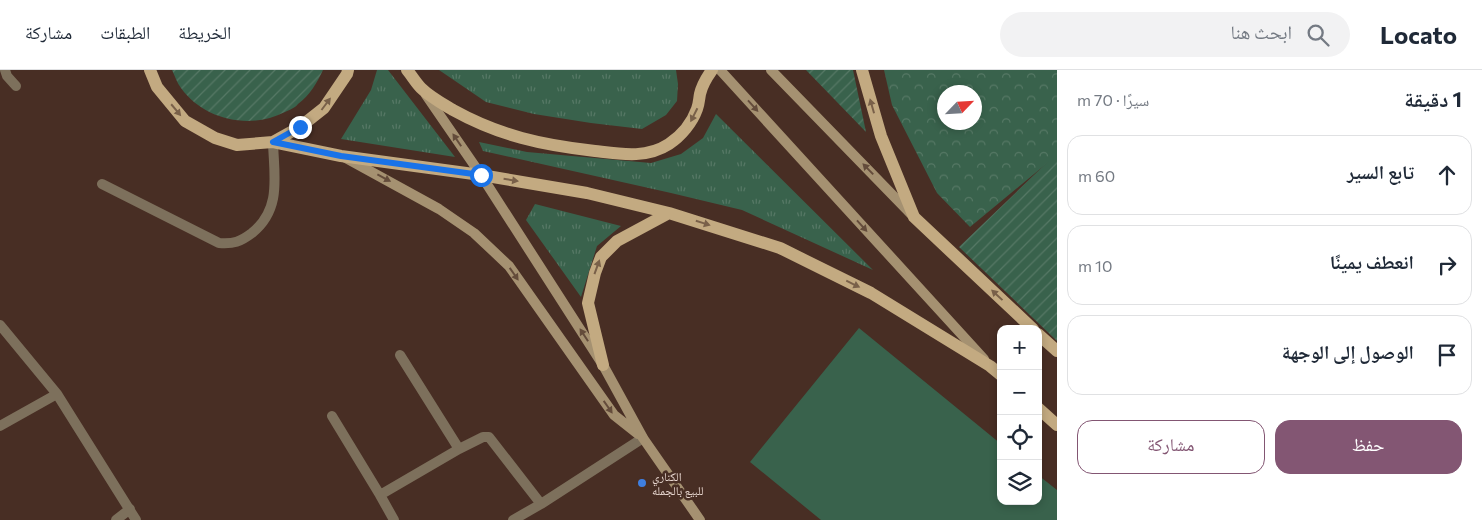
<!DOCTYPE html>
<html lang="ar">
<head>
<meta charset="utf-8">
<style>
	body { margin:0; font-family:Commissioner,"Noto Naskh Arabic",sans-serif; background:#f2f2f3; color:#1f2937; direction:rtl }
	.controls { position:absolute; right:15px; bottom:15px; display:grid; overflow:hidden; border-radius:10px; box-shadow:0 2px 8px #0003 }
	.controls button { width:45px; height:45px; display:grid; place-items:center; padding:0; border:0; border-bottom:1px solid #e0e1e3; background:#fff; color:#1f2937; font:25px sans-serif }
	.compass { position:absolute; left:937px; top:15px; width:45px; height:45px; border-radius:50%; background:#fff; box-shadow:0 2px 8px #0003; rotate:65deg }
	.stop { position:absolute; width:15px; height:15px; margin:-11px; border:4px solid #1a73e8; border-radius:50%; background:#fff }
	.stop.end { background:#1a73e8; border-color:#fff; box-shadow:0 1px 5px #0008 }
	.list { margin:0; padding:0; list-style:none }
	h2 { display:flex; justify-content:space-between; align-items:center; height:65px; margin:0; padding:0 20px; font-size:21px }
	h2 small { font-size:16px; font-weight:400; color:#747a83 }
	.list li { display:grid; grid-template-columns:32px 1fr auto; gap:15px; align-items:center; box-sizing:border-box; height:80px; margin:0 10px 10px; padding:0 10px; border:1px solid #e0e1e3; border-radius:15px }
	.list b { display:block; font-size:19px; white-space:nowrap }
	.list em { font-size:16px; font-style:normal; color:#747a83 }
	.actions { display:flex; gap:10px; padding:15px 20px }
	.actions a { flex:1; padding:11px 0; border:1px solid #835673; border-radius:15px; text-align:center; font-size:18px; color:#835673 }
	.actions .main { background:#835673; color:#fff }
	.icon { flex:none; width:28px; height:28px; fill:none; stroke:currentColor; stroke-width:2; stroke-linecap:round; stroke-linejoin:round }
	.map { position:relative; flex:none; width:1057px; height:450px; overflow:hidden; direction:ltr }
	header { display:flex; align-items:center; gap:30px; box-sizing:border-box; height:70px; padding:0 25px; background:#fff; border-bottom:1px solid #e0e1e3 }
	header strong { font-size:24px }
	nav { display:flex; gap:28px; margin-inline-start:auto; font-size:18px }
	.search { width:350px; height:45px; background:#f2f2f3; display:flex; align-items:center; gap:12px; box-sizing:border-box; padding:0 18px; border-radius:28px; color:#747a83; font-size:19px }
	main { display:flex }
	aside { flex:1; background:#fff }
	.map>svg:first-child { display:block }
</style>
</head>
<body>
<header>
<strong>Locato</strong>
<div class="search"><svg class="icon" aria-label="search" viewBox="0 0 24 24"><circle cx="10" cy="10" r="6"/><path d="M15 15l6 6"/></svg>ابحث هنا</div>
<nav><a>الخريطة</a><a>الطبقات</a><a>مشاركة</a></nav>
</header>
<main>
<aside>
<h2>1 دقيقة<small>سيرًا · 70 m</small></h2>
<ul class="list">
<li><svg class="icon" aria-label="ahead" viewBox="0 0 24 24"><path d="M12 20V5M6 11l6-6 6 6"/></svg><div><b>تابع السير</b></div><em>60 m</em></li>
<li><svg class="icon" aria-label="right" viewBox="0 0 24 24"><path d="M7 20v-9h11M14 6l5 5-5 5"/></svg><div><b>انعطف يمينًا</b></div><em>10 m</em></li>
<li><svg class="icon" aria-label="arrive" viewBox="0 0 24 24"><path d="M6 21V4h12l-3 4 3 4H6"/></svg><div><b>الوصول إلى الوجهة</b></div></li>
</ul>
<div class="actions"><a class="main">حفظ</a><a>مشاركة</a></div>
</aside>
<div class="map">
<svg width="1057" height="450" viewBox="0 0 1057 450">
	<defs>
		<pattern id="grass-tufts" width="24" height="20" patternUnits="userSpaceOnUse" patternTransform="scale(1.25)"><rect width="24" height="20" fill="#39624c"/><path d="M3 7l-1-3M5 7V3M7 7l1-3M15 17l-1-3M17 17v-4M19 17l1-3" fill="none" stroke="#567865"/></pattern>
		<pattern id="forest-crowns" width="20" height="18" patternUnits="userSpaceOnUse" patternTransform="scale(1.25)"><rect width="20" height="18" fill="#39624c"/><path d="M2 6a3 3 0 1 1 6 0M12 15a3 3 0 1 1 6 0" fill="none" stroke="#567865"/></pattern>
		<pattern id="garden-furrows" width="10" height="10" patternUnits="userSpaceOnUse" patternTransform="scale(1.25)"><rect width="10" height="10" fill="#39624c"/><path d="M-1 1l2-2M0 10L10 0M9 11l2-2" fill="none" stroke="#567865"/></pattern>
	</defs>
	<rect width="100%" height="100%" fill="#482e24"/>
	<path fill="url(#grass-tufts)" d="M377,0H388L455,87L341,69L371,20Z
		M439,0H676L678,14L677,31L666,45L642,59L591,53L534,44L486,32Z
		M716,44L873,200L742,140L671,123L483,81L479,72L527,82L651,93L681,84L703,68Z
		M535,134L621,156L597,176L581,227L526,150Z"/>
	<path fill="url(#forest-crowns)" fill-rule="evenodd" d="M884,0H1057V85L970,157L937,123L892,35ZM944,22H974V52H944Z"/>
	<path fill="url(#garden-furrows)" d="M172,0H323C317,13 310,25 298,34C295,38 289,40 285,42C250,60 204,50 181,18C177,13 175,6 172,0Z
		M806,0H853L866,62Z
		M1057,83V271L959,177Z"/>
	<path fill="#39624c" d="M859,258L1001,374V431H1038V405L1057,420V450H821L750,392Z"/>
	<g fill="none" stroke-linecap="round" stroke-linejoin="round">
		<path stroke="#7d705c" stroke-width="10" d="M5,0L7,6L16,16
			M102,114L219,173C234,174 240,172 252,163C282,139 274,106 273,72
			M0,255L57,324L136,450
			M332,346L380,425L394,450
			M0,356L57,324
			M459,379L483,367H489L541,434
			M380,425L459,379L400,285
			M116,450L130,439
			M513,450L541,434L643,368"/>
		<path stroke="#a59171" stroke-width="10" d="M720,0L984,289
			M771,0L911,144
			M426,25L481,105L603,295L643,368L700,450
			M346,88L439,139L474,163L509,196L614,345L638,364"/>
		<path stroke="#c3aa81" stroke-width="12" d="M150,0L157,17L185,51L215,68L237,75L273,72L341,86L481,105L587,123L669,143L780,178L871,223L990,296L1001,305
			M407,0C412,6 416,13 421,18C430,27 443,34 453,40C500,66 542,75 595,81C620,84 646,89 669,74C681,66 692,53 697,39C699,34 699,29 700,24C702,15 707,7 712,0
			M862,0L881,66L914,147L1033,259
			M273,72L300,57L324,38L347,4L348,0
			M1038,264L1057,281
			M603,295L588,233L595,203L601,187L617,171L669,143
			M1038,338L1057,355"/>
	</g>
	<defs><path id="oneway-solid" d="M-6-.8H1V-3.2L6.5 0L1 3.2V.8H-6Z" transform="scale(1.25)"/></defs>
	<g fill="#796049">
		<use href="#oneway-solid" transform="translate(326 34) rotate(-53)"/>
		<use href="#oneway-solid" transform="translate(872 36) rotate(-106)"/>
		<use href="#oneway-solid" transform="translate(176 40) rotate(50)"/>
		<use href="#oneway-solid" transform="translate(694 45) rotate(117)"/>
		<use href="#oneway-solid" transform="translate(511 110) rotate(9)"/>
		<use href="#oneway-solid" transform="translate(703 153) rotate(17)"/>
		<use href="#oneway-solid" transform="translate(597 197) rotate(-70)"/>
		<use href="#oneway-solid" transform="translate(853 214) rotate(26)"/>
		<use href="#oneway-solid" transform="translate(997 225) rotate(-137)"/>
	</g>
	<g fill="#644c3b">
		<use href="#oneway-solid" transform="translate(753 36) rotate(48)"/>
		<use href="#oneway-solid" transform="translate(457 70) rotate(-124)"/>
		<use href="#oneway-solid" transform="translate(868 99) rotate(-134)"/>
		<use href="#oneway-solid" transform="translate(384 108) rotate(28)"/>
		<use href="#oneway-solid" transform="translate(862 156) rotate(48)"/>
		<use href="#oneway-solid" transform="translate(514 204) rotate(55)"/>
		<use href="#oneway-solid" transform="translate(584 265) rotate(-123)"/>
		<use href="#oneway-solid" transform="translate(608 337) rotate(55)"/>
	</g>
	<g fill="none" stroke-linecap="round" stroke-linejoin="round">
		<path stroke="#1a73e8" stroke-width="6" d="M300,57L273,72L341,86L481,105"/>
	</g>
	<circle fill="#3f7fe0" stroke="#482e24" stroke-width="2" cx="642" cy="413" r="5"/>
	<g text-anchor="middle" dominant-baseline="central" stroke-width="5" stroke-linejoin="round" paint-order="stroke">
		<g font-size="12" fill="#e9d8d1" stroke="#482e24" text-anchor="start">
			<text x="652" y="406">الكناري<tspan x="652" dy="14">للبيع بالجمله</tspan></text>
		</g>
	</g>
</svg>
<div class="controls">
<button>+</button>
<button>−</button>
<button><svg class="icon" aria-label="locate" viewBox="0 0 24 24"><circle cx="12" cy="12" r="6"/><path d="M12 2v4M12 18v4M2 12h4M18 12h4"/></svg></button>
<button><svg class="icon" aria-label="layers" viewBox="0 0 24 24"><path d="M12 4l9 5-9 5-9-5zM3 14l9 5 9-5"/></svg></button>
</div>
<svg class="compass" viewBox="-18 -18 36 36"><path d="M0-13l5 13h-10z" fill="#e53935"/><path d="M0 13l5-13h-10z" fill="#747a83"/></svg>
<div class="stop" style="left:481px;top:105px"></div>
<div class="stop end" style="left:300px;top:57px"></div>
</div>
</main>
</body>
</html>
